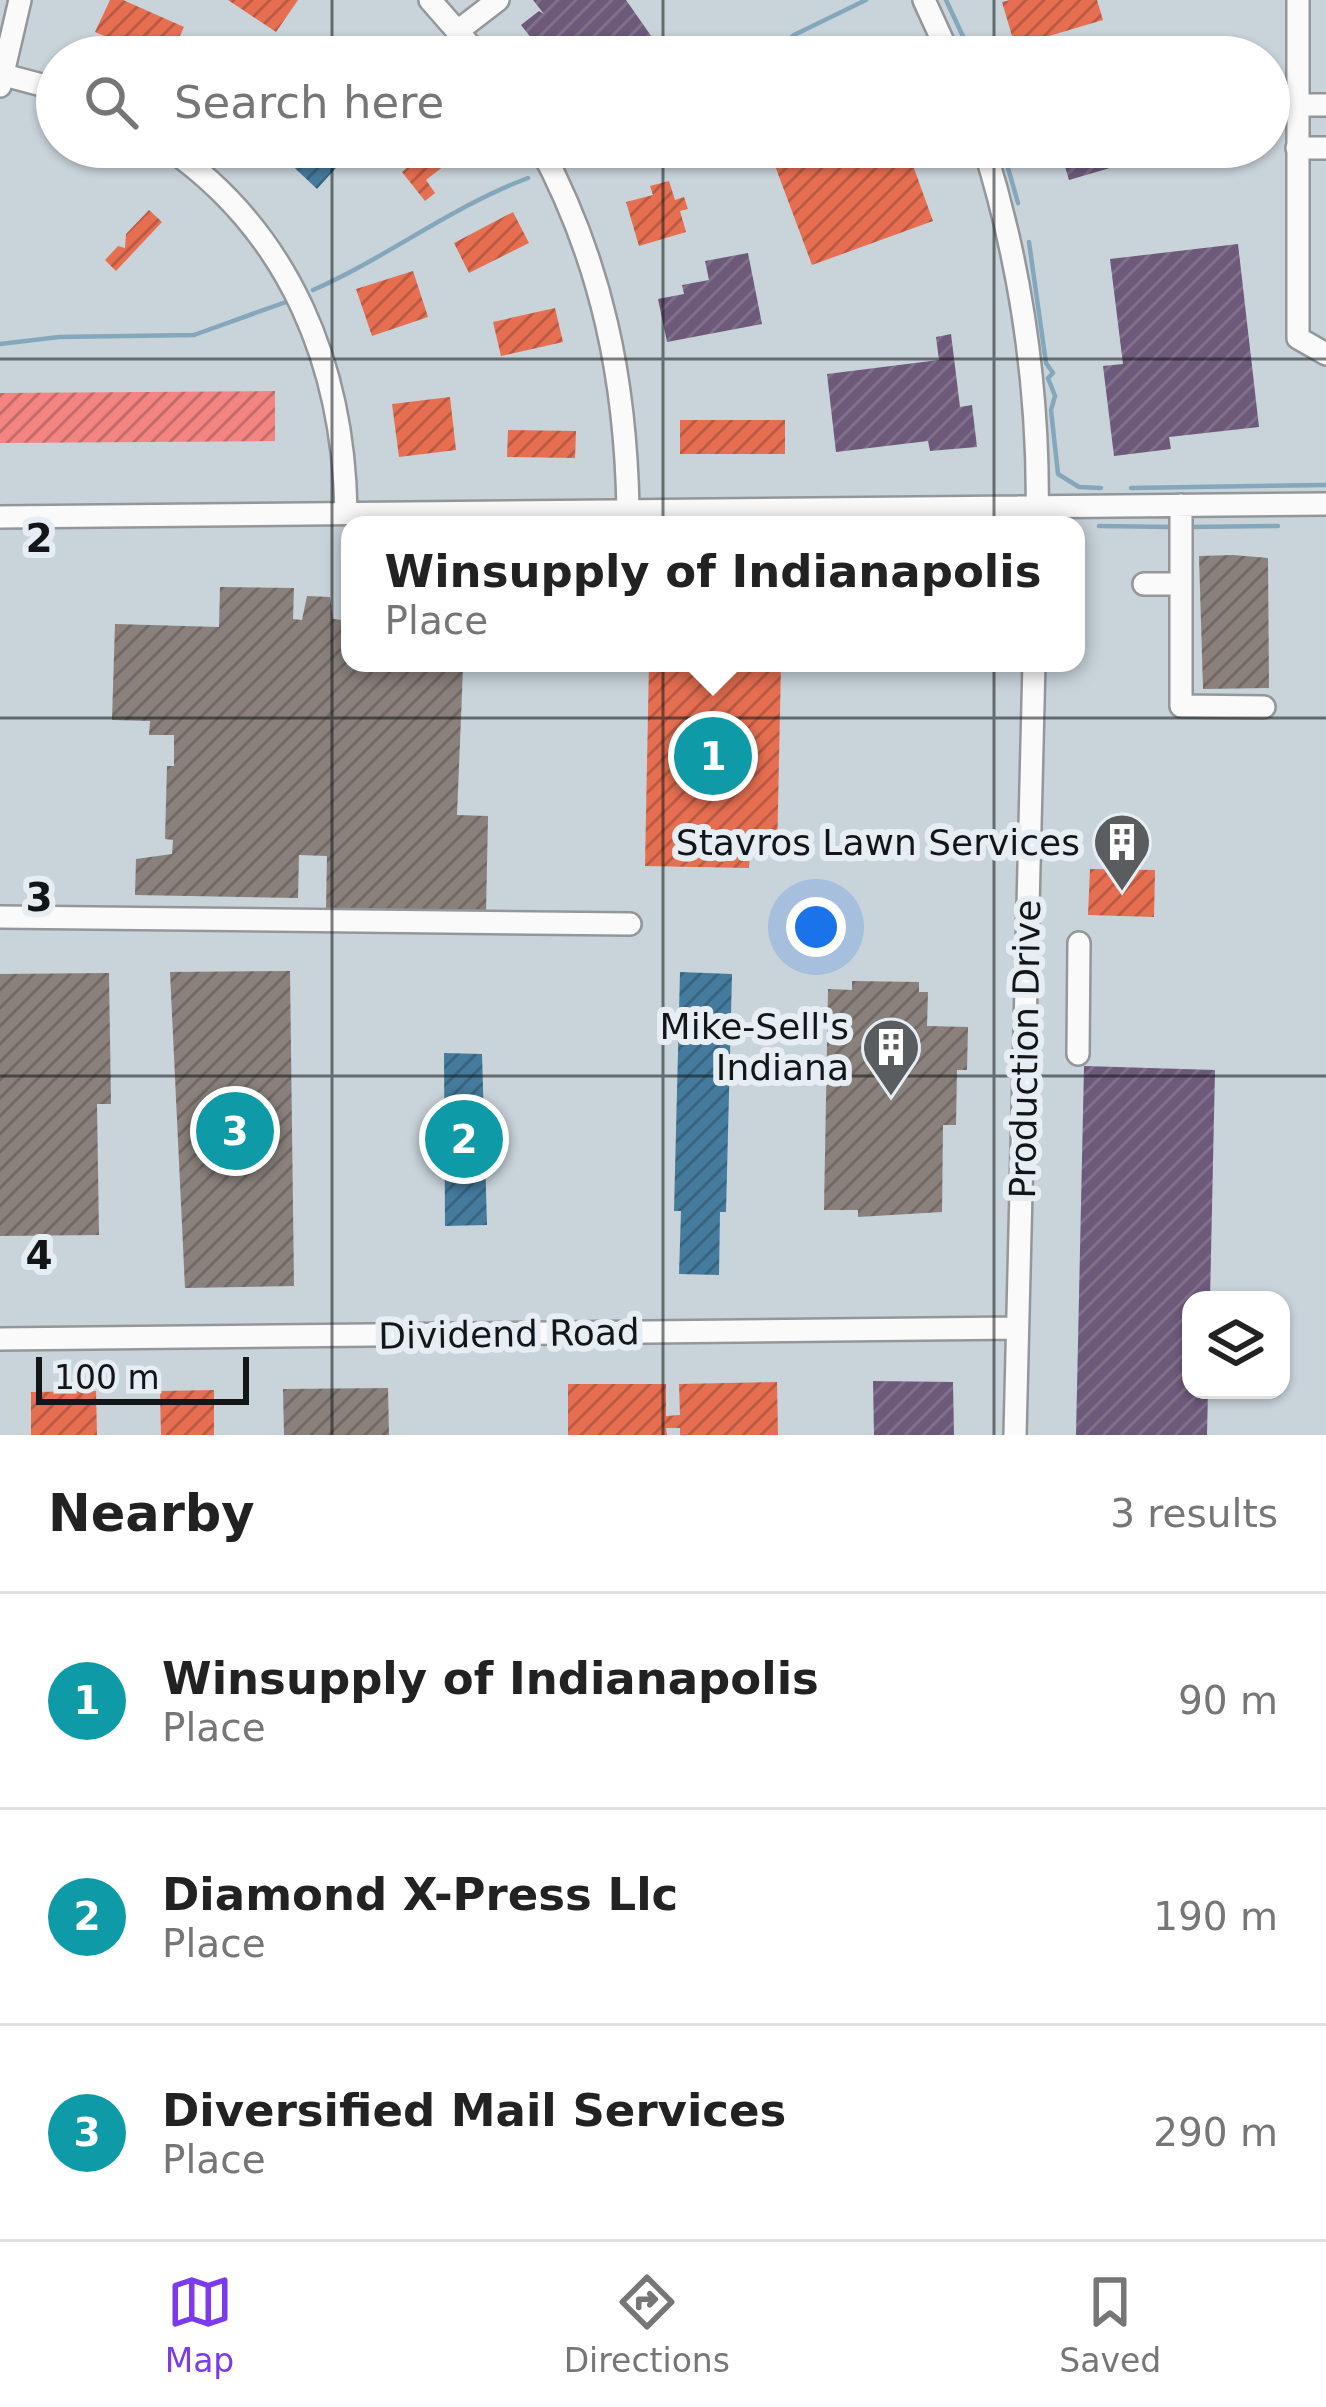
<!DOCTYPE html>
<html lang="en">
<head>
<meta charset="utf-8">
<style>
	body { margin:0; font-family:"DejaVu Sans",sans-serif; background:#f6f6f6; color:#222 }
	.controls { position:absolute; right:36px; bottom:36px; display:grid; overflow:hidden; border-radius:24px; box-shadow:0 3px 9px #0004 }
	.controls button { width:108px; height:108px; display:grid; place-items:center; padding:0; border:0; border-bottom:3px solid #e0e0e0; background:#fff; color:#222; font:60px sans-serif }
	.scale { position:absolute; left:36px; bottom:30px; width:213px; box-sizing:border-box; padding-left:12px; border:6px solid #131618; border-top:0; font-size:33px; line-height:42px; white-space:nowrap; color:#131618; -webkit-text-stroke:9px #e6eef4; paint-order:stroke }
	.you { position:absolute; left:816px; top:927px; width:42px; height:42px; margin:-30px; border:9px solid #fff; border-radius:50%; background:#1a73e8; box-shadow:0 0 0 18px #1a73e833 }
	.badge { display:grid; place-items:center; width:78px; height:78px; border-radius:50%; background:#7c3aed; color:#fff; font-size:39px; font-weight:700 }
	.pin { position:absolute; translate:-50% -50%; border:6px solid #fff; box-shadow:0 3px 12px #0006 }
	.popup { position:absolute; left:341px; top:516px; width:744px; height:156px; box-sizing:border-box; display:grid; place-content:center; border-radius:24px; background:#fff; filter:drop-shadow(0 3px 9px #0005); font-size:39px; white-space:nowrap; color:#767676 }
	.popup b { font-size:45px; color:#222 }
	.popup::after { content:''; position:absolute; left:50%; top:100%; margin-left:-24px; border:24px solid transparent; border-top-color:#fff }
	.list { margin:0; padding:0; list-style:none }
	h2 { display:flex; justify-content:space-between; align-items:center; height:156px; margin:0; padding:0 48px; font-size:51px }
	h2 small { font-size:39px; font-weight:400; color:#767676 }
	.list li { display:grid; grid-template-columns:78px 1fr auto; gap:36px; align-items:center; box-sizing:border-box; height:216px; padding:0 48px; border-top:3px solid #e0e0e0 }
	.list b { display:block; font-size:45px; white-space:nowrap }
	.list p { margin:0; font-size:39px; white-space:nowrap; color:#767676 }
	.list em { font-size:39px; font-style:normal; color:#767676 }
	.icon { flex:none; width:66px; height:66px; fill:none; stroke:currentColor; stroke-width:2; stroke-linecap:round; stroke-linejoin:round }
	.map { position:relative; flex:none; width:1326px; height:1435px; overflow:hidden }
	.search { position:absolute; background:#fff; box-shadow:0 3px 9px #0004; left:36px; right:36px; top:36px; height:132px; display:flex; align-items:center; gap:30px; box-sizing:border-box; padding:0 42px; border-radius:66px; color:#767676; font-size:45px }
	.sheet { height:804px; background:#fff }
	nav { display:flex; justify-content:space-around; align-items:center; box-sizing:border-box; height:168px; border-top:3px solid #e0e0e0; background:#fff; font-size:33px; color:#767676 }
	nav a { display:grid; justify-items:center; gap:6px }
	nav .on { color:#7c3aed }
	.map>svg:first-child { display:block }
</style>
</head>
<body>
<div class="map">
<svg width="1326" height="1435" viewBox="0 0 1326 1435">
	<defs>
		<pattern id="shops-hatch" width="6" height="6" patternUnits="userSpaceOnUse" patternTransform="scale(3)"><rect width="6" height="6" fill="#e76f51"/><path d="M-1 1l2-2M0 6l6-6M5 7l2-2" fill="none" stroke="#ba5a42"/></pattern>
		<pattern id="offices-hatch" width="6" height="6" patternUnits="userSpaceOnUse" patternTransform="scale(3)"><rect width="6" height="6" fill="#6d597a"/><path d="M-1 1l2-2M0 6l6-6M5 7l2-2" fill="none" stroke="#80718a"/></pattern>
		<pattern id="health-hatch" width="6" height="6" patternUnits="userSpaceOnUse" patternTransform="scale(3)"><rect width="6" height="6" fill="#f28482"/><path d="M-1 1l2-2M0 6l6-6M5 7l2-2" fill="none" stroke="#c36b69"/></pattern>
		<pattern id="public-hatch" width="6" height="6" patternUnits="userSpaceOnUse" patternTransform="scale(3)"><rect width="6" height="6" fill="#457b9d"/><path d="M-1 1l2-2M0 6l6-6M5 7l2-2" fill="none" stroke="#38647f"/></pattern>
		<pattern id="industry-hatch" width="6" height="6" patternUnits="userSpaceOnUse" patternTransform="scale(3)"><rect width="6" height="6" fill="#8a817c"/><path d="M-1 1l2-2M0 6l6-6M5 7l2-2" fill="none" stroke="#706965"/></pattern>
	</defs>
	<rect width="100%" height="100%" fill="#dce0e4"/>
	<path fill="#c8d3da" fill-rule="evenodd" d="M0,0H1326V1435H0ZM57,57H1269V147H57ZM350,525H1076V663H350ZM1191,1300H1281V1390H1191Z"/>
	<path fill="url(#shops-hatch)" d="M110,0H123L184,27L170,57H154L95,32Z
		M228,0H298L276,32Z
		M1010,0H1097L1103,20L1015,46L1002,2Z
		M406,147H447L441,152L449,162L426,180L435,193L425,201L402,172L416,160Z
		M792,147H918L921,156L911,160L933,221L812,265L771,155Z
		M669,181L675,200L684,197L688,209L680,211L686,232L639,246L626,202L653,195L650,186Z
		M149,210L162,222L116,271L105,260L118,246L125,248L126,234Z
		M513,212L529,243L469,273L454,243Z
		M413,271L428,317L372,336L356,289Z
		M555,308L563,342L501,356L493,322Z
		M450,397L456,450L399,457L392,404Z
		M680,420H785V454H680Z
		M508,430L576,431L575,458L507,457Z
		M649,663H781L777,856L750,855L749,868L645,866Z
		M1090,869L1155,870L1154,917L1088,915Z
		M777,1382L778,1435H680V1428H666L667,1435H568V1384H666V1416L680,1415L679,1384Z
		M214,1390V1435H161L160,1391Z
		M96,1391L97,1435H31V1392Z"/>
	<path fill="url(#offices-hatch)" d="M533,0H626L661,50L651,57H546L521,25L539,11L544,14Z
		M1059,147H1178V148L1069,180Z
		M1238,244L1259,427L1169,437L1171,449L1114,456L1103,366L1123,364L1110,259Z
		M748,253L762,324L667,342L658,299L684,294L682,285L709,280L705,261Z
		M951,334L960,407L972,405L977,447L930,451L928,441L836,452L827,374L939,360L936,337Z
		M1084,1066L1215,1070L1210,1300H1191V1390H1208L1207,1435H1076Z
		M873,1381L953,1382L954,1435H874Z"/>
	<path fill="url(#health-hatch)" d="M275,391V441L0,443V393Z"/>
	<path fill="url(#public-hatch)" d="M251,147H349L352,150L317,189L282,156L272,166Z
		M680,972L732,974L726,1212H720L719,1275L679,1274L681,1211H674Z
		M444,1053L482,1054L487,1225L445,1226Z"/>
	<path fill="url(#industry-hatch)" d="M1233,555L1268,558L1269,688L1203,689L1199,556Z
		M220,587L294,588L293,619L302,620L307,596L330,597L333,619L343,620V589H350V663L463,668L457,815L488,816L486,913L326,909L327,856L299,855L298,898L135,895L136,859L172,854L173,840L165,839L167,766H174V735H149L150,721L112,720L115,624L219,627Z
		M290,971L294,1286L185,1288L170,972Z
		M109,973L111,1104H97L99,1235L0,1236V974Z
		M852,981L919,982V992H928L927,1026L968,1027L967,1070H957L956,1125H943L942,1212L858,1217V1210H824L828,989L852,990Z
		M388,1388L389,1435H284L283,1389Z"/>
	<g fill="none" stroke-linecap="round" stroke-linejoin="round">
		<path stroke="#85a7bc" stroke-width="4.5" d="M946,0L968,47
			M768,57L794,35L866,0
			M1002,147L1018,203
			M570,152L582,147
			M1029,242L1046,363L1053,373L1048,378L1055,396L1051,410L1058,474L1079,487L1101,488
			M313,290C388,257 451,207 528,178
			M0,344L59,337L194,335L286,302
			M1131,488L1326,485
			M1099,526L1171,527
			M1190,527L1278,526"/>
		<g stroke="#939799" stroke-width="26">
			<path id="minor" d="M430,0L480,57
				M924,0L950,57
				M1298,0V338L1326,354
				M459,30L498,0
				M0,74L57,89
				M0,86L20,0
				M1298,105H1326
				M167,147C291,233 344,367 346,513
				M540,147C602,262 626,381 628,511
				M984,147C1022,269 1040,397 1037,525
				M1297,148H1326
				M1181,505V706L1264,707
				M0,517L1326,504
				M1144,584H1181
				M0,917L630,924
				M1078,1054L1079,943
				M0,1339L1017,1328
				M1015,1435L1034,663"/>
		</g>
		<use href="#minor" stroke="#fafafb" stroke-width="21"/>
	</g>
	<path fill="none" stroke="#131618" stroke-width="3" stroke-opacity="0.55" d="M332,0V57M663,0V57M994,0V57M332,147V1435M663,147V1435M994,147V1435M0,359H1326M0,718H1326M0,1076H1326"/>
	<defs>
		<g id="building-pin" transform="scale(3)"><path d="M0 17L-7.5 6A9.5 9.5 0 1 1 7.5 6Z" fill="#595d5f" stroke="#e6eef4"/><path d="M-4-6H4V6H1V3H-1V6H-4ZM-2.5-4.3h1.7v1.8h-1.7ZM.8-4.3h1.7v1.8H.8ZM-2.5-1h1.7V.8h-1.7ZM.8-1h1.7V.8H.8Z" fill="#fff"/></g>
	</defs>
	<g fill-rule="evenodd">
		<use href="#building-pin" x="1122" y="842"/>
		<use href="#building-pin" x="891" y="1047"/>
	</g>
	<g text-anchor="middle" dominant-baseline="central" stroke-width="12" stroke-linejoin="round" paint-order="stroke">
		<g font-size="36" fill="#131618" stroke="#e6eef4" text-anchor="end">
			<text x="1080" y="842">Stavros Lawn Services</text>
			<text x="849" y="1026">Mike-Sell's<tspan x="849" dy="41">Indiana</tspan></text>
		</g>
		<g font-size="36" fill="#131618" stroke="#e6eef4">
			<text transform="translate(1025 1049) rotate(-89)">Production Drive</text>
			<text transform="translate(509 1334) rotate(-1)">Dividend Road</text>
		</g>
	</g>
	<g font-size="39" text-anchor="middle" font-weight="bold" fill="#131618" stroke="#e6eef4" stroke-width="12" stroke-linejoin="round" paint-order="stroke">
		<text x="39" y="552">2</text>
		<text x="39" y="911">3</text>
		<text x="39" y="1269">4</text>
	</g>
</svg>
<div class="controls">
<button><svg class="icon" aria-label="layers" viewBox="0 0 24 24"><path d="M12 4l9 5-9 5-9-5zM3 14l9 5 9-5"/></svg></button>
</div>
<div class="scale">100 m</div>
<div class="you"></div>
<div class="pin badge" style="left:713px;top:756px;background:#0f9aa8">1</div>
<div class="popup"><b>Winsupply of Indianapolis</b>Place</div>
<div class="pin badge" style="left:464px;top:1139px;background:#0f9aa8">2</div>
<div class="pin badge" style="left:235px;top:1131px;background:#0f9aa8">3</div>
<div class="search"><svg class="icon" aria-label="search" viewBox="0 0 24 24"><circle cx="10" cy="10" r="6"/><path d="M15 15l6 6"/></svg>Search here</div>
</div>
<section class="sheet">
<h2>Nearby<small>3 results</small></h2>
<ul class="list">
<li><span class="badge" style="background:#0f9aa8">1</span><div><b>Winsupply of Indianapolis</b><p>Place</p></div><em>90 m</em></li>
<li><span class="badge" style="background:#0f9aa8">2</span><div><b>Diamond X-Press Llc</b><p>Place</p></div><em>190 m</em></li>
<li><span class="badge" style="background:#0f9aa8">3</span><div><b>Diversified Mail Services</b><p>Place</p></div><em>290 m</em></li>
</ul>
</section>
<nav>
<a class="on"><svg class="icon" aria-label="map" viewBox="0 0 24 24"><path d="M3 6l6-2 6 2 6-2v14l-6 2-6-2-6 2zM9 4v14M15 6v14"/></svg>Map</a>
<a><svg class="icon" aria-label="directions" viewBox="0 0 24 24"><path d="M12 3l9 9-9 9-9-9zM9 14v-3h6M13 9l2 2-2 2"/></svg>Directions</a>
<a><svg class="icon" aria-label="saved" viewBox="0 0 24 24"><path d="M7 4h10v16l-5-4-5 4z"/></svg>Saved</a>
</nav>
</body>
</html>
